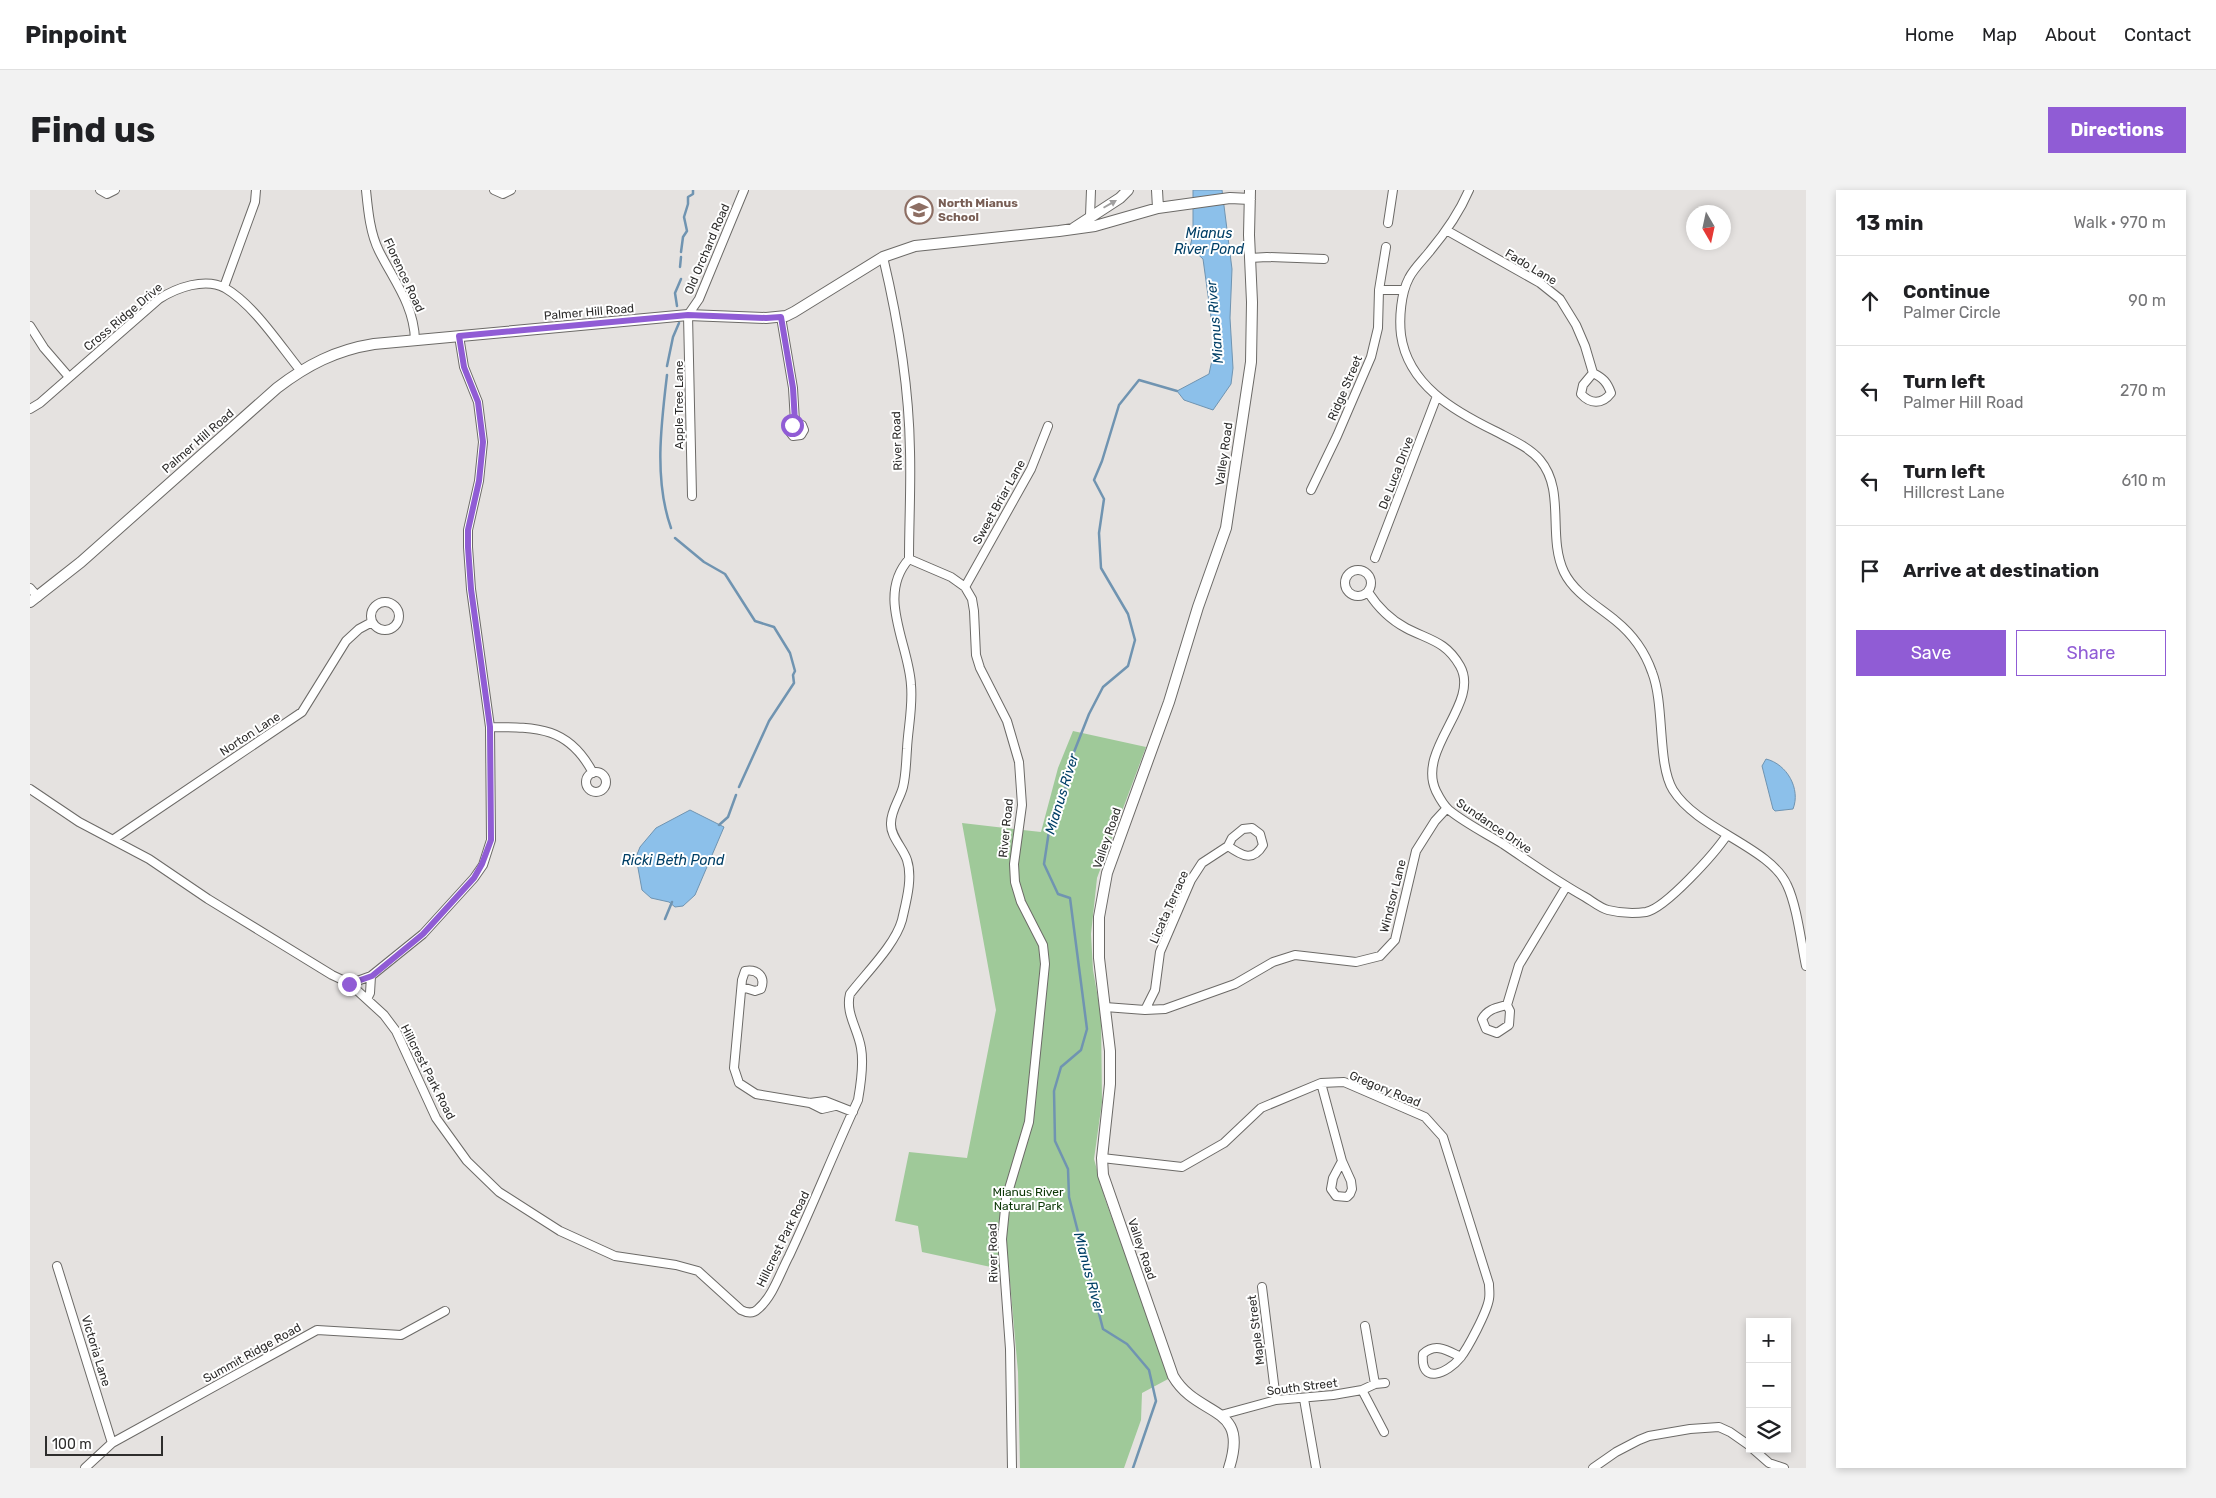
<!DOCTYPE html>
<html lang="en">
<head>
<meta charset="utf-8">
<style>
	body { margin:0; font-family:Rubik,sans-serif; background:#f2f2f2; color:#202124 }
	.controls { position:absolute; right:15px; bottom:15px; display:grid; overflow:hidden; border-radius:0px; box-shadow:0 2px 8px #0003 }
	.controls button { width:45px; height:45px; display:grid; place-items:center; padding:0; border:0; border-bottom:1px solid #e0e0e0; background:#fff; color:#202124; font:25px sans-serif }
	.compass { position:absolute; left:1656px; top:15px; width:45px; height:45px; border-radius:50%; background:#fff; box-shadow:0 2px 8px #0003; rotate:171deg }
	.scale { position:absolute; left:15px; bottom:12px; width:118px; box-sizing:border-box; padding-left:5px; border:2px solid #2e2d2c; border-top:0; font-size:14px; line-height:18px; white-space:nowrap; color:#2e2d2c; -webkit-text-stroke:4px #fff; paint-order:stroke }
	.stop { position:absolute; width:15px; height:15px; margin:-11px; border:4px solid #905cd5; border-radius:50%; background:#fff }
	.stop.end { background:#905cd5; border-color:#fff; box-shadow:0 1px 5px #0008 }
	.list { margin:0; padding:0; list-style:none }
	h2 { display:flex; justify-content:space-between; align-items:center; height:65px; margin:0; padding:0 20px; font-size:21px }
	h2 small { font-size:16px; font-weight:400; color:#757577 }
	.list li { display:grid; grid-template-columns:32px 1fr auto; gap:15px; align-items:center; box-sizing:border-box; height:90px; padding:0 20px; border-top:1px solid #e0e0e0 }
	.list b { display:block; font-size:19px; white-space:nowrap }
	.list p { margin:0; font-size:16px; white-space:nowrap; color:#757577 }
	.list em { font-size:16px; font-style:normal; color:#757577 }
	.actions { display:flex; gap:10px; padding:15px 20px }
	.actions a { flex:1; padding:11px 0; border:1px solid #905cd5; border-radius:0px; text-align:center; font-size:18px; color:#905cd5 }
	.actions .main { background:#905cd5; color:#fff }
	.icon { flex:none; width:28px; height:28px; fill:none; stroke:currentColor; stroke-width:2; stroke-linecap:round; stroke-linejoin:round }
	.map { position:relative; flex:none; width:1776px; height:1278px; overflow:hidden; border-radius:0px }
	header { display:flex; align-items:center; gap:30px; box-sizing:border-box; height:70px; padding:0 25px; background:#fff; border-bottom:1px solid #e0e0e0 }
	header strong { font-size:24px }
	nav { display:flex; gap:28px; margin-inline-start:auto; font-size:18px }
	.intro { display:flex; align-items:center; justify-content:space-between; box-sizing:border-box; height:120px; padding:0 30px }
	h1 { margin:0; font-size:35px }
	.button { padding:12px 22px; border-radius:0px; background:#905cd5; color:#fff; font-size:18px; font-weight:700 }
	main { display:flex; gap:30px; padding:0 30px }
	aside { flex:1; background:#fff; border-radius:0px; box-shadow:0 2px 8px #0003 }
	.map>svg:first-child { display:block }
</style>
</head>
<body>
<header>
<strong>Pinpoint</strong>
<nav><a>Home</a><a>Map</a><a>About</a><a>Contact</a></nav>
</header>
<div class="intro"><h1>Find us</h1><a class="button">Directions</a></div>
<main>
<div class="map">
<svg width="1776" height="1278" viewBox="0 0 1776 1278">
	<rect width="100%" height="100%" fill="#e5e2e0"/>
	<path fill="#9fc999" d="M1043,541L1116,557L1067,688L1061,744L1063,780L1071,825L1072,912L1064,969L1075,1009L1140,1188L1112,1203L1111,1230L1094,1278H990L988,1182L979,1081L892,1062L888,1036L865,1031L879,962L937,968L966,820L932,633L1011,642L1028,578Z"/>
	<path fill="#8cc0ea" stroke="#7094b1" d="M1163,0H1192L1202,79L1200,128L1203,178L1201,194L1183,220L1154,210L1147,201L1179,184L1185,156L1173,69L1160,57L1163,44Z
		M1736,569C1757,574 1771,599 1763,619L1745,621L1743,619L1732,576Z
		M660,620L694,637L665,705L653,716L645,717L639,712L621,708L612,700L606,667L610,657L626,638Z"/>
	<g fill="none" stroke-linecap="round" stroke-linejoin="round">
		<path stroke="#7094b1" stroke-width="2.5" d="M651,62L653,47L657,41L654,27L658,14V7L663,4V0
			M650,77L651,67
			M647,116L645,103L651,89
			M637,176L643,147L649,133
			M637,185C631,235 624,290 641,338
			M645,348L674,372L695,384L725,431L744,437L760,463L765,481L763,485L764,493L739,531L709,597
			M689,635L698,627L706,605
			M635,729L642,712
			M1103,1278L1126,1211L1119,1180L1097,1154L1073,1139L1039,1007L1038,979L1025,951L1024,901L1031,877L1051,860L1057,839L1040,708L1028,704L1014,674L1019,641L1033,608L1044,562L1059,524L1073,497L1098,476L1105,450L1098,424L1071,378L1069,343L1074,309L1064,290L1072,271L1089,215L1109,190L1147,201"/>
		<g stroke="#6c6a67" stroke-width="10">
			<path id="street" d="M70,0L77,4L85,0
				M336,0C338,20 340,43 349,61C364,91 384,115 385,150
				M464,0L473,4L481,0
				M1439,0C1430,21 1415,43 1400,61C1393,70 1384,78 1379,88C1371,103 1369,128 1371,145C1378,195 1424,221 1465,241C1480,249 1499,257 1510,270C1536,301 1517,346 1534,382C1544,403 1568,416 1586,431C1602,444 1615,462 1622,482C1635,515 1627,574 1643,600C1668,640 1740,657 1757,695C1767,716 1771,752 1776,776
				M1060,26L1061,0
				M1358,33L1363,0
				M1416,40L1510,93L1530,109L1546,135L1555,156L1563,183C1573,188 1577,192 1581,203C1572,215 1560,214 1551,204L1553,195L1563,183
				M853,67C868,130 879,196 880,261C881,297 879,333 879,369
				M1220,68L1237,67L1294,69
				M194,97L225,12L226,0
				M1349,100H1374
				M751,127L763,198L765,232L772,235L774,240L771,245L763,246L760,242V237L765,232
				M0,136L14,158L39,187
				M0,219L10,213L129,109C146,98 175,87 195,98C224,115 249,154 270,180
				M1281,300L1307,246L1341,167L1348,138L1349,100L1356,57
				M662,306L658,125L669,109L714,0
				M1345,368L1407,206
				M879,369L921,387L935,397L942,409L944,421L946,465L950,478L977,531L989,572L992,615L984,674L985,692L991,712L1013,755L1015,774L999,932L976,1009L972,1049L980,1159L982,1278
				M1315 393a13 13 0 1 1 26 0a13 13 0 1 1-26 0Z
				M935,397L1001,279L1018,236
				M0,398L8,407
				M1338,402C1347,416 1361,430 1376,438C1399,450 1416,451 1430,476C1451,513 1386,559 1406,601C1409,607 1413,615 1419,620C1435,633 1455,643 1473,654C1500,672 1526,691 1555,707C1562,711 1570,718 1578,720C1590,723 1603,724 1616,722C1636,718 1685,663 1697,645
				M341 426a14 14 0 1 1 28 0a14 14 0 1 1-28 0Z
				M460,537C508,537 539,537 563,583
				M556 592a10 10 0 1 1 20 0a10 10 0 1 1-20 0Z
				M0,599L49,632L119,669L178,709L302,785L319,793L354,825L366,841L406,928L437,971L469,1002L530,1041L585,1066L646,1075L668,1081L711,1120C717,1123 723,1124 728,1119C743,1106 750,1083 759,1066C783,1015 804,962 828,910C831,893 834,874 831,858C828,839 815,823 820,804C836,783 865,755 872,730C876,712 883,688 877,670C873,658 860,646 861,633C861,620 870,609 873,597C876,585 876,572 877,559C878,538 883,517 881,495C879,454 846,406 879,369
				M84,649L272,522L316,451L329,439L342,432
				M319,794L341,786L393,744L444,688L453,675L461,650L460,537L441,399L438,357V340L449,291L453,252L448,212L434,177L429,146
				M712,797L725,801L731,799C736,786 727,779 715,781L712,790L704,878L709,893L726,904L780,913L795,911L823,922
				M337,809L340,803L341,786
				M1477,815C1466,818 1458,819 1452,829L1456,839L1467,843L1479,835L1480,821L1477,815L1489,775L1536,697
				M1075,817L1115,820L1125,800L1130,762L1161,690L1172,673L1198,656L1202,648L1213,639L1222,638L1230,644L1233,655C1223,672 1212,666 1198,656
				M1115,820L1135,819L1205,794L1243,772L1265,765L1326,772L1350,766L1365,750L1386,661L1405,631L1417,618
				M1291,893L1312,971L1321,991L1322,999L1320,1004L1317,1007L1306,1006L1301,999L1303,988L1312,971
				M780,913L792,919L805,916
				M1072,968L1152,977L1194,953L1231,918L1291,893L1314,892L1395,927L1413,947L1459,1094C1459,1099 1460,1104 1459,1109C1457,1122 1438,1158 1430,1168C1418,1183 1390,1196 1393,1164C1406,1152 1418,1161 1431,1167
				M27,1076L82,1253
				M1232,1097L1246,1210
				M1335,1136L1345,1194
				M1332,1200L1354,1242
				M1274,1209L1286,1278
				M1191,1225L1246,1210L1303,1205L1332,1200L1345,1194L1355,1193
				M1723,1259L1739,1273L1754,1278
				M55,1278L82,1253L287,1140L371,1145L415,1121
				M1563,1278L1586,1262L1609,1250L1619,1246L1660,1239L1689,1237L1700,1242L1720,1256"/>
		</g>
		<g stroke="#6c6a67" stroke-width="12">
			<path id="secondary" d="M1127,0L1128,18
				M1044,38L1090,8L1098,0
				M0,412L51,372L247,198C277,175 306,160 344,154L658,125L736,128L756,126L764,122L853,67L885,56L1029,41L1065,36L1128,18L1200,8L1220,9
				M1199,1278C1220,1213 1168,1229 1143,1186L1073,985L1072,968L1080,894V861L1069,768V727L1077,683L1139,512L1168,417L1196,338L1221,172L1222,112L1219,45L1220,0"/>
		</g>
		<use href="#street" stroke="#fff" stroke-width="8"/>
		<use href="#secondary" stroke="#fff" stroke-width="10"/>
	</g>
	<defs><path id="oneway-solid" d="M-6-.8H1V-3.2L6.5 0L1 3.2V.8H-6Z" transform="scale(1.25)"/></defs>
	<use fill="#a1a0a0" href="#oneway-solid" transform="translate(1080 14) rotate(-30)"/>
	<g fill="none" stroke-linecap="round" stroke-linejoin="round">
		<path stroke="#905cd5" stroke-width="6" d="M319,794L342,786L393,744L444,688L452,674L461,650L460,537L441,399L438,357V340L449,291L453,252L448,212L434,177L429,146L658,125L736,128L751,127L763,198L765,232L762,235"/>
	</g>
	<defs>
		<g id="school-ring" transform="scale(1.4375)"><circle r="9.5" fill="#fff" stroke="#8d6e63" stroke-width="1.5"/><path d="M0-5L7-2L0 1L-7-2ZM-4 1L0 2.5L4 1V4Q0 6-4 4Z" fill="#8d6e63"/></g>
	</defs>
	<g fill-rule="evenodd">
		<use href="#school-ring" x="889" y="20"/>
	</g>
	<g text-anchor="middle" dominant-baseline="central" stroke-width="4" stroke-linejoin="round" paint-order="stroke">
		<g font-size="12" font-weight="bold" fill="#785e54" stroke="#fff" text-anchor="start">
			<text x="908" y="13">North Mianus<tspan x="908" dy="14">School</tspan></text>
		</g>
		<g font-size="12" fill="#2e2d2c" stroke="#fff">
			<text transform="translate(677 59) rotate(-67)">Old Orchard Road</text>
			<text transform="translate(1501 77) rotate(31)">Fado Lane</text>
			<text transform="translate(374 85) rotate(65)">Florence Road</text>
			<text transform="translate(559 122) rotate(-5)">Palmer Hill Road</text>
			<text transform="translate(93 127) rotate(-40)">Cross Ridge Drive</text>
			<text transform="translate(1315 198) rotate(-67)">Ridge Street</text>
			<text transform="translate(649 215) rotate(-90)">Apple Tree Lane</text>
			<text transform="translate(168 251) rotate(-41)">Palmer Hill Road</text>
			<text transform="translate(867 251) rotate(-92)">River Road</text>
			<text transform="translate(1194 264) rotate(-82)">Valley Road</text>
			<text transform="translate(1366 283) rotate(-69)">De Luca Drive</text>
			<text transform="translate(969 312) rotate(-61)">Sweet Briar Lane</text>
			<text transform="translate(220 544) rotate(-33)">Norton Lane</text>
			<text transform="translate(1464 636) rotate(34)">Sundance Drive</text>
			<text transform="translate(976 638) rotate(-84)">River Road</text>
			<text transform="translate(1077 648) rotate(-71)">Valley Road</text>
			<text transform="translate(1363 706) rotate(-76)">Windsor Lane</text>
			<text transform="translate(1139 717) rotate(-66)">Licata Terrace</text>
			<text transform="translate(398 882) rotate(63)">Hillcrest Park Road</text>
			<text transform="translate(1355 899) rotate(22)">Gregory Road</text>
			<text transform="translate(753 1049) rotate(-64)">Hillcrest Park Road</text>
			<text transform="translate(1112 1059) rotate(71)">Valley Road</text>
			<text transform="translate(963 1063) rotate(-91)">River Road</text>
			<text transform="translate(1226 1140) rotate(-97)">Maple Street</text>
			<text transform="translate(66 1161) rotate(73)">Victoria Lane</text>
			<text transform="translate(222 1163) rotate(-29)">Summit Ridge Road</text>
			<text transform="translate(1272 1197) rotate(-7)">South Street</text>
		</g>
		<g font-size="12" fill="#0c3706" stroke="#fff">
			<text x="998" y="1002">Mianus River<tspan x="998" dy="14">Natural Park</tspan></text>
		</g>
		<g font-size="14" font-style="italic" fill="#003f66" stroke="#fff">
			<text x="1179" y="43">Mianus<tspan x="1179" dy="16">River Pond</tspan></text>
			<text transform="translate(1185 132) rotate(-95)">Mianus River</text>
			<text transform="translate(1032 604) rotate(-73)">Mianus River</text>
			<text x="643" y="670">Ricki Beth Pond</text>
			<text transform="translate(1059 1083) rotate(75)">Mianus River</text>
		</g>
	</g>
</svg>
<div class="controls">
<button>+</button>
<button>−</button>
<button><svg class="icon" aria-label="layers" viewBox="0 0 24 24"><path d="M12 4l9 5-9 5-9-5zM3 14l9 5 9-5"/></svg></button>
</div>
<svg class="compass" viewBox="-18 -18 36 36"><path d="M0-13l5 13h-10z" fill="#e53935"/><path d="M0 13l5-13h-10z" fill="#757577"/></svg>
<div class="scale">100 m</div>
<div class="stop" style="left:762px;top:235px"></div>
<div class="stop end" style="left:319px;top:794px"></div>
</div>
<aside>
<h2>13 min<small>Walk · 970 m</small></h2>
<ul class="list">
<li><svg class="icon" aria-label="ahead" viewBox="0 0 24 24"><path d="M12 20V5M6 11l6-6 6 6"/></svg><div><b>Continue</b><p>Palmer Circle</p></div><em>90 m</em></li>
<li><svg class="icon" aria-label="left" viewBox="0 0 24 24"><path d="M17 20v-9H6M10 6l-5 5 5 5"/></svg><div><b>Turn left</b><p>Palmer Hill Road</p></div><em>270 m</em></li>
<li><svg class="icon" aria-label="left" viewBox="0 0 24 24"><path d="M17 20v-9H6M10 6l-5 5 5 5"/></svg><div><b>Turn left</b><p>Hillcrest Lane</p></div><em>610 m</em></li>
<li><svg class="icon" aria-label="arrive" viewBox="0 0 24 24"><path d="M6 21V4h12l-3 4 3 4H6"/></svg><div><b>Arrive at destination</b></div></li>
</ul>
<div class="actions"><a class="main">Save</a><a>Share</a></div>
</aside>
</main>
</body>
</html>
